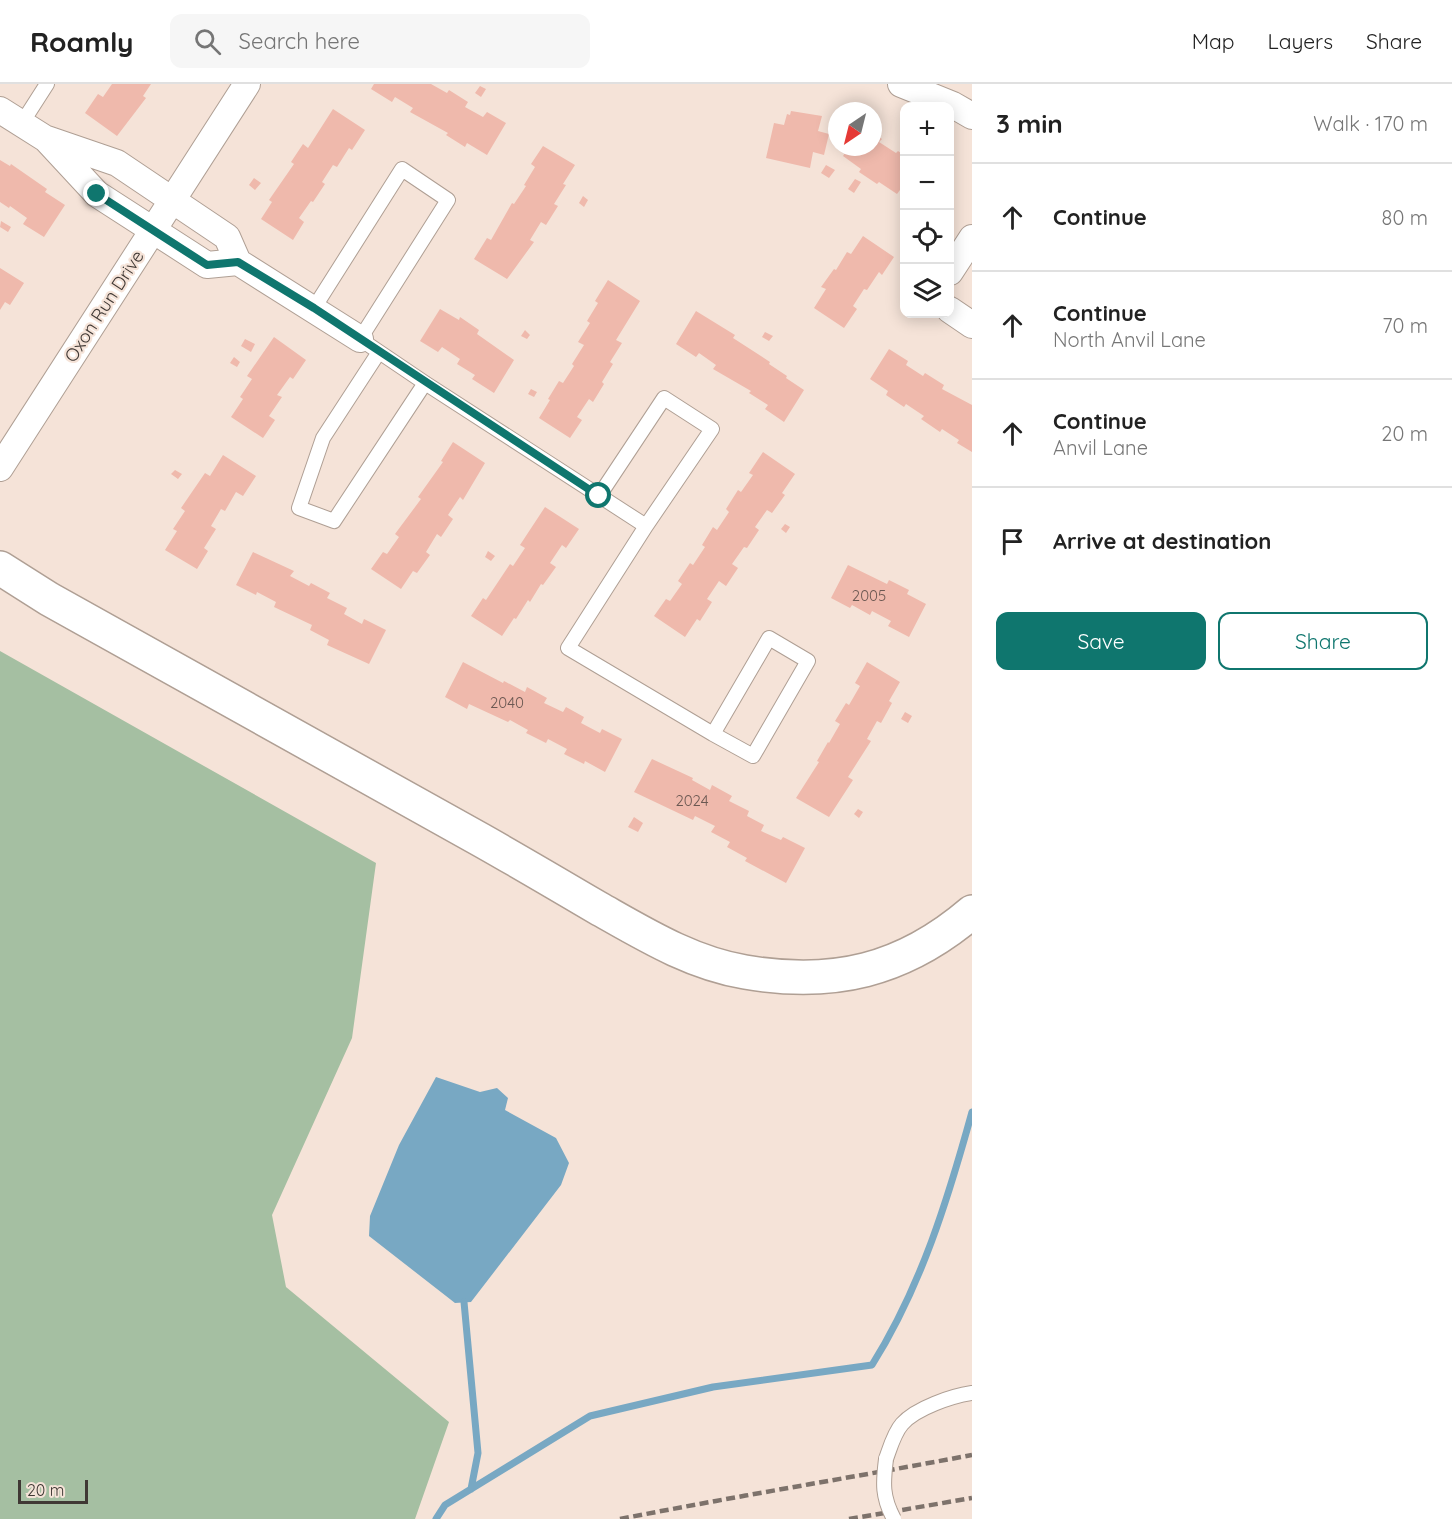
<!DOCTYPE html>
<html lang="en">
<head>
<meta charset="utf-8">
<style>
	body { margin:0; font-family:Quicksand,sans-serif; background:#f6f6f6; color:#222 }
	.controls { position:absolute; right:18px; top:18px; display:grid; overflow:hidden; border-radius:12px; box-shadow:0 3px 15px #0003 }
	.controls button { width:54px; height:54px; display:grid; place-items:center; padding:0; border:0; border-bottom:2px solid #e0e0e0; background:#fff; color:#222; font:30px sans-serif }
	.compass { position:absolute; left:828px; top:18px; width:54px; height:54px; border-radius:50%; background:#fff; box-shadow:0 3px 15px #0003; rotate:215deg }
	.scale { position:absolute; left:18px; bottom:15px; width:70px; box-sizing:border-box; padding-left:6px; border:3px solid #3f3834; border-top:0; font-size:16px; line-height:21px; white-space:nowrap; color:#3f3834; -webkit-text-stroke:4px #f5e3d8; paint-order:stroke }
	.stop { position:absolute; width:18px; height:18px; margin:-14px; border:4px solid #0f766e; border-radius:50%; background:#fff }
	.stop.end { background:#0f766e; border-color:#fff; box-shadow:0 2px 6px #0008 }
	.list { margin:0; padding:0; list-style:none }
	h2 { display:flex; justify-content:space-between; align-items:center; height:78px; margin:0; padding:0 24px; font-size:26px }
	h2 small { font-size:20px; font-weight:400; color:#767676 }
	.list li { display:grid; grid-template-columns:39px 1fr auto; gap:18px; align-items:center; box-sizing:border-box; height:108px; padding:0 24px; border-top:2px solid #e0e0e0 }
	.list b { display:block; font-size:22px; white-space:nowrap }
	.list p { margin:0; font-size:20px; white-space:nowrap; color:#767676 }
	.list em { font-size:20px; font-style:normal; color:#767676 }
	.actions { display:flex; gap:12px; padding:18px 24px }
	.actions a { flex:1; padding:14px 0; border:2px solid #0f766e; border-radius:12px; text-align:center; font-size:21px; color:#0f766e }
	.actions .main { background:#0f766e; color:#fff }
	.icon { flex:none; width:33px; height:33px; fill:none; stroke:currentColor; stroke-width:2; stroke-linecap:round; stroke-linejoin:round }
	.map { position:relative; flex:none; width:972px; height:1435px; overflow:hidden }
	header { display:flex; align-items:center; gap:36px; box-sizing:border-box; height:84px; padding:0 30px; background:#fff; border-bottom:2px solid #e0e0e0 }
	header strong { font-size:28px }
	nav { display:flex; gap:33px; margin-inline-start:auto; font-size:21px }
	.search { width:420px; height:54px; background:#f6f6f6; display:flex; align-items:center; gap:15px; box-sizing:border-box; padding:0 21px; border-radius:12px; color:#767676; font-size:22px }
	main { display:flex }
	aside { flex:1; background:#fff }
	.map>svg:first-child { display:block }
</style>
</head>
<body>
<header>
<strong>Roamly</strong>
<div class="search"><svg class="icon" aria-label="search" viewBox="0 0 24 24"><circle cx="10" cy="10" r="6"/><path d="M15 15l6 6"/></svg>Search here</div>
<nav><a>Map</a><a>Layers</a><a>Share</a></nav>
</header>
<main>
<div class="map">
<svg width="972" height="1435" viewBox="0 0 972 1435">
	<rect width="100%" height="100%" fill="#f5e3d8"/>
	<path fill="#a5bfa2" d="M0,567L376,779L352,954L272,1131L286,1203L449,1338L415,1435H0Z"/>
	<path fill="#78a8c3" d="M436,993L480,1008L497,1004L508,1014L505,1026L556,1054L569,1079L561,1101L471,1218L455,1219L369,1152L370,1132L399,1061Z"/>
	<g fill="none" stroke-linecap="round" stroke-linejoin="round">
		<path stroke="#78a8c3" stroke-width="7" d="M464,1218L478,1369L471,1405
			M436,1435L445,1421L590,1332L713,1303L872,1281C921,1203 948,1115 972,1028"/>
	</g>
	<path fill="#efb9ac" d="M112,0H151L143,12L146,14L117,52L85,29L98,10L103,13Z
		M374,0H431L447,9L449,6L468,18L465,23L483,33L487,28L506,39L487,71L467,59L465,63L446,51L448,49L410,28L413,24L395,13L392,18L371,5Z
		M480,2L486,5L481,13L475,9Z
		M333,25L365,46L352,66L349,64L337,83L333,81L322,98L325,100L313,118L311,117L299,134L304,138L293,156L261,135L272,118L269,116L294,80L291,78L303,60L308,64Z
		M791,27L822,32L818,47L829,50L824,71L813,68L810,84L766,74L774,39L784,41L787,30L790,31Z
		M873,49L882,55L879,58L896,69L898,67L904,71V109L900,106L897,110L879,98L877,100L859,88L861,85L843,72L849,63H873Z
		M543,62L575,81L563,100L566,101L554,120L558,122L546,141L541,138L530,156L534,158L507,195L474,175L487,154L491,156L512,119L514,120L526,102L524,101L535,83L531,80Z
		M0,76L10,82L11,80L47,105L45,108L65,121L44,153L23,140L27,134L10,122L9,124L0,118Z
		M826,81L835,86L829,94L821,89Z
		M254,94L261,99L255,106L249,101Z
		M855,95L861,98L854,109L848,105Z
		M583,112L588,116L584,123L579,119Z
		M1,137L11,143L8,148L0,143Z
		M863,152L894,173L882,191L879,188L867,206L864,205L853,222L857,225L844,244L814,224L826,205L821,203L834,185L836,186L847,168L851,170Z
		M0,184L24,199L10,221L5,218L0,226Z
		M608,196L640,217L616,256L622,259L610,278L613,280L602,298L604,300L593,318L589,315L577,333L582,336L570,354L539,334L550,316L548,315L559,297L563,299L574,282L572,280L584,261L578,258L590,239L587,237L598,219L595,217Z
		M440,225L459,236L460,233L479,246L477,250L514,276L494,309L472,295L475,291L457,280L460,275L442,263L438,268L420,257Z
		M696,227L735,251L733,254L770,278L769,280L787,292L786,294L804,306L784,338L765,325L768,321L749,309L751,307L713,285L716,281L699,269L696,273L676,260Z
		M525,246L530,251L527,255L521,252Z
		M765,248L773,252L769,257L762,253Z
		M274,253L306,276L293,295L290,293L277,311L282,313L269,332L275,336L263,354L231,333L243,315L240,313L252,295L247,292Z
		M245,255L255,260L251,268L241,262Z
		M889,265L908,277L906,281L923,292L925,289L944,301L942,305L972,321V368L957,359L959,356L942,345L940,348L921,335L924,332L906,320L904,323L886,311L888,307L870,295Z
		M234,273L240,278L237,283L230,279Z
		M531,305L537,308L534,313L528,310Z
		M453,358L485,379L463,416L460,413L448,431L453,435L441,453L437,450L426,468L430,471L417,489L413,487L401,505L371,485L383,468L387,470L399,453L395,450L421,415L418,413L443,378L441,377Z
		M763,368L795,390L782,409L785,411L772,429L767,426L755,443L759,446L747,464L744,463L732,480L738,484L726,502L719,497L707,515L712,518L700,537L697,535L685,553L654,532L666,515L670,517L682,500L678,497L690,479L693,481L705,463L702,461L713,443L717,446L729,428L726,425L738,406L741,408L753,391L749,389Z
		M223,371L256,392L243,412L236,408L225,427L221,425L211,442L216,445L204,464L208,467L197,485L165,466L177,447L173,445L185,427L181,424L205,389L210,392Z
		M175,386L182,390L178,395L171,390Z
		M545,423L579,445L566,464L562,461L550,479L556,483L543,501L541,500L530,518L528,516L516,535L514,534L502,552L471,532L483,514L486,516L510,480L513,482L525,464L520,461Z
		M785,440L790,443L786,449L781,445Z
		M488,467L495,472L491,477L485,473Z
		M253,468L294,487L290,492L309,502L311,499L330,509L327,514L347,524L344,530L362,540L364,535L386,546L369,580L327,561L329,556L310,546L312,541L274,523L276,518L257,508L256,511L236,501Z
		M848,481L887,500L889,496L909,506L907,510L926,520L909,553L888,542L891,537L872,527L870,531L852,521L850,524L831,514Z
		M463,578L503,599L504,597L525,608L527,603L547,614L544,619L563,628L566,623L584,633L581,639L600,649L602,645L622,655L605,688L585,677L584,680L564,670L567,665L548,655L546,659L526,649L528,646L510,636L508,638L469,620L467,625L445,613Z
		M867,578L900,598L889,617L892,619L881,639L877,637L867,655L871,657L848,693L853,696L829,733L796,714L819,678L817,677L828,658L829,659L840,640L835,637L846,619L849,621L860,602L855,599Z
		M905,628L912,632L908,639L901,635Z
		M652,675L693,694L692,696L710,706L712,701L732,712L729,717L749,727L747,732L764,741L761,747L781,756L783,753L805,764L786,799L745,777L747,774L727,763L730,758L711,748L715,742L695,732L693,736L634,708Z
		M858,725L863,728L859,734L854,730Z
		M634,733L643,739L638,748L628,743Z"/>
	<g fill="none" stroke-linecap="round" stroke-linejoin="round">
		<g stroke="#af9f94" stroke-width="16">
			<path id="service" d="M22,39L47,0
				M314,224L402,85L448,116L360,255L425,299L646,442
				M379,268L323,354L299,424L334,437L425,299
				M599,412L664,314L712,345L646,442L568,564L713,650
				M769,554L808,577L753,672L713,650Z
				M886,1375C890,1364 894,1349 902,1340C916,1324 952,1312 972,1309"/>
		</g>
		<g stroke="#af9f94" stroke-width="28">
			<path id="minor" d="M901,0L953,21L972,32
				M0,26L46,55L97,110L207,181L238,178L360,255
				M47,55L117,79L227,153L238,178
				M950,188L972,154
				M950,226L972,241
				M0,384L247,0"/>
		</g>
		<g stroke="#af9f94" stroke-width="36">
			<path id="tertiary" d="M0,484L49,515C193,595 337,675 481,756C520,778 559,801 598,824C644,850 691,879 745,888C833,903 903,887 972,828"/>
		</g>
		<use href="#service" stroke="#fff" stroke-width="14"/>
		<use href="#minor" stroke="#fff" stroke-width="26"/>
		<use href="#tertiary" stroke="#fff" stroke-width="33"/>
		<path stroke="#7d726b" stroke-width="4.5" stroke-dasharray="9 4.5" stroke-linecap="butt" d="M620,1435C737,1412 855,1393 972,1371
			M849,1435L972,1414"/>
		<g stroke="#af9f94" stroke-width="16" stroke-linecap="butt">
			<path id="service-bridge" d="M886,1375C883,1399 882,1413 894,1435"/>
		</g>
		<use href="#service-bridge" stroke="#fff" stroke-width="14"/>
	</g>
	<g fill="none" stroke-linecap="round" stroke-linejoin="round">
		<path stroke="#0f766e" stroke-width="8" d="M97,110L207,181L238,178L314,224L599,412"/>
	</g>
	<g text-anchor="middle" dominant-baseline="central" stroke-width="4.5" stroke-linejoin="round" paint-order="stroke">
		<g font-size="15" fill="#6b5852">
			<text x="869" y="511">2005</text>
			<text x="507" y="618">2040</text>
			<text x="692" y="716">2024</text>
		</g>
		<g font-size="18" fill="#3f3834" stroke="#f5e3d8">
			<text transform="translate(104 222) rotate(-57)">Oxon Run Drive</text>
		</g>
	</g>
</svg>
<div class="controls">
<button>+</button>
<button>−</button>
<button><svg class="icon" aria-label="locate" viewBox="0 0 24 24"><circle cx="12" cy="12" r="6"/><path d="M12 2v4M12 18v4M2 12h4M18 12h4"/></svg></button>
<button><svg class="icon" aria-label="layers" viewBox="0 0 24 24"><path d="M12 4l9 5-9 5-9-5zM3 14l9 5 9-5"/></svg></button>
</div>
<svg class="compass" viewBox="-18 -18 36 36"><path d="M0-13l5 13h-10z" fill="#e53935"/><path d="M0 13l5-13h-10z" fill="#767676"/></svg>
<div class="scale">20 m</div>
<div class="stop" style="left:599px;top:412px"></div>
<div class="stop end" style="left:97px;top:110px"></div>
</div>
<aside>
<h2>3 min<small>Walk · 170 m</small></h2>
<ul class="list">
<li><svg class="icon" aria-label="ahead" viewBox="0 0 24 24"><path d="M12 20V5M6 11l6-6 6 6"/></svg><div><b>Continue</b></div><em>80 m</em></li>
<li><svg class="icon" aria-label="ahead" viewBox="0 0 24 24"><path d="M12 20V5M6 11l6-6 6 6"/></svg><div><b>Continue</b><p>North Anvil Lane</p></div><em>70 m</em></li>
<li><svg class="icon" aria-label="ahead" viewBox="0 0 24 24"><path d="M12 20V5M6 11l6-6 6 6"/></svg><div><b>Continue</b><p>Anvil Lane</p></div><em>20 m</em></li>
<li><svg class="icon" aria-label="arrive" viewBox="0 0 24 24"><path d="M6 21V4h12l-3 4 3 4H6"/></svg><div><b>Arrive at destination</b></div></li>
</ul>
<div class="actions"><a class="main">Save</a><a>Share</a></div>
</aside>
</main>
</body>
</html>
